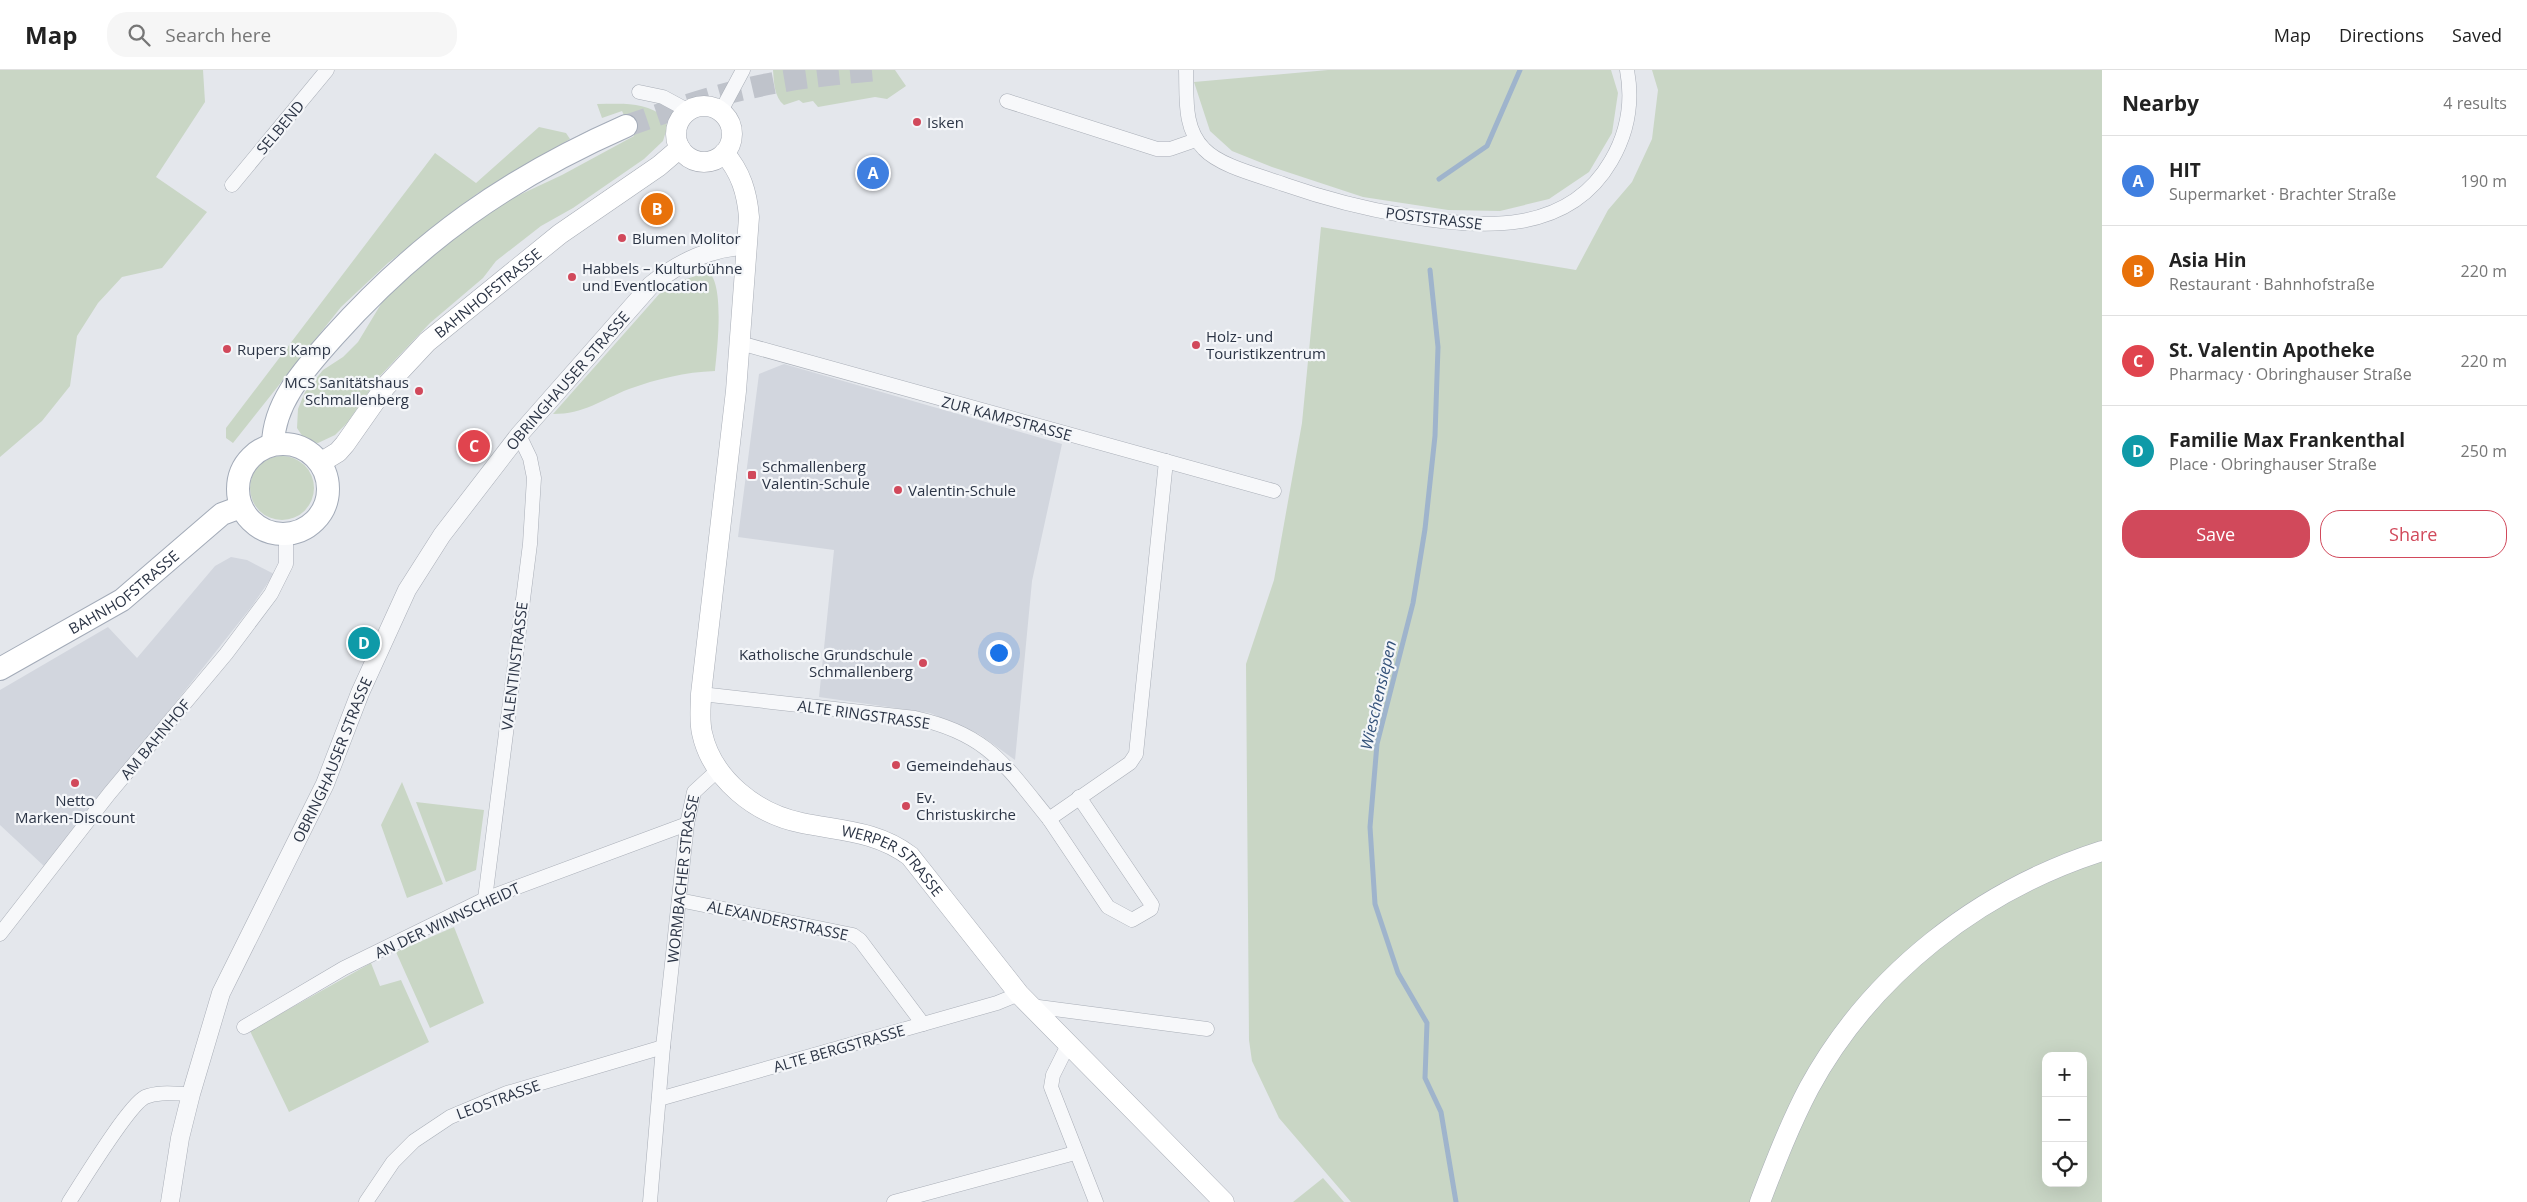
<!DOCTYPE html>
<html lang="en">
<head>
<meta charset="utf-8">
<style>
	body { margin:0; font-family:"Open Sans",sans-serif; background:#f6f6f6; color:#222 }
	.controls { position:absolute; right:15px; bottom:15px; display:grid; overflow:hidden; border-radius:10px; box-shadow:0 5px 20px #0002 }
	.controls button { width:45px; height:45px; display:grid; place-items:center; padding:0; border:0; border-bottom:1px solid #e0e0e0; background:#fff; color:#222; font:25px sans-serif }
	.you { position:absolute; left:998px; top:582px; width:18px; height:18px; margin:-12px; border:4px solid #fff; border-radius:50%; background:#1a73e8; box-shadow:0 0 0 8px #1a73e833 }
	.badge { display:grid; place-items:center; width:32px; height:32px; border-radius:50%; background:#d1495b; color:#fff; font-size:16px; font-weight:700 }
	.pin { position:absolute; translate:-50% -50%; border:2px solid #fff; box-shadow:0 1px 5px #0006 }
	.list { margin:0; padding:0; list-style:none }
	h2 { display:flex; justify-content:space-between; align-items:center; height:65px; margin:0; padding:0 20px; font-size:21px }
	h2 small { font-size:16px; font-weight:400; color:#767676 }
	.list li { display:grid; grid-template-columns:32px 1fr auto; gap:15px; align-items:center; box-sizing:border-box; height:90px; padding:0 20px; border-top:1px solid #e0e0e0 }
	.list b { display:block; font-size:19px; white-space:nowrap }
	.list p { margin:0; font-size:16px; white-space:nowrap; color:#767676 }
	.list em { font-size:16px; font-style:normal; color:#767676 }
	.actions { display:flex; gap:10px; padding:15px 20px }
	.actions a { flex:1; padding:11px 0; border:1px solid #d1495b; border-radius:20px; text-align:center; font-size:18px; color:#d1495b }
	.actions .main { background:#d1495b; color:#fff }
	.icon { flex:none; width:28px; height:28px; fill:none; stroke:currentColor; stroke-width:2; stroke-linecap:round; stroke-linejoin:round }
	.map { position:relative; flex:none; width:2102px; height:1132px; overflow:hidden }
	header { display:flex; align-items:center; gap:30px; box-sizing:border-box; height:70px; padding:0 25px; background:#fff; border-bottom:1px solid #e0e0e0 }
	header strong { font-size:24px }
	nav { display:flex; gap:28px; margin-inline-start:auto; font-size:18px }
	.search { width:350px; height:45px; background:#f6f6f6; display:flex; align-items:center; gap:12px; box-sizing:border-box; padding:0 18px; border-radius:20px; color:#767676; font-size:19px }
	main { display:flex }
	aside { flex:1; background:#fff }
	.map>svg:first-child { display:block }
</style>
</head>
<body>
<header>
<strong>Map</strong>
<div class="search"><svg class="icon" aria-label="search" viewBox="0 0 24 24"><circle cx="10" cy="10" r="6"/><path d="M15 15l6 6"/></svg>Search here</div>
<nav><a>Map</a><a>Directions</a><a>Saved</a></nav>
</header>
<main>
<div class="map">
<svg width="2102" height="1132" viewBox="0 0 2102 1132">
	<rect width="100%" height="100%" fill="#e4e7ec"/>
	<path fill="#d2d6de" d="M784,294L1062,374L1032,511L1015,690L979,664L930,643L819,627L834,480L738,467L759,304Z
		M231,487L247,490L274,504L252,536L45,797L0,755V620L108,557L137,588L215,496Z"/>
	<path fill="#c9d6c5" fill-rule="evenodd" d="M0,0H203L205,32L156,107L207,142L162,198L122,207L98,233L77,266L70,316L42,351L0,387Z
		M773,0H895L906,16L887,29L875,27L818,37L813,31L803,33L799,30L784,35C774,27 774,12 773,0Z
		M1328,0H1611L1618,23L1612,63L1589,102L1549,129L1500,141L1448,140L1363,127L1272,97L1232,81L1210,61L1194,12Z
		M1652,0H2102V1132H1351L1279,1048L1252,991L1249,970L1246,594L1274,510L1302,353L1321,157L1576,200L1608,140L1632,112L1652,69L1658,20ZM2046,986H2083V1113H2046Z
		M597,34C624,34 644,31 666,48L667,58L663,71L644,89L573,138L541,156L496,191L483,208L430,253L379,307L347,353L335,365L318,373L309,372L303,367L297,358L298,339L305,322L323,300L343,287L358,272L384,229L440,179L500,134L562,105L634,66L622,41L602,48Z
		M539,57L566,63L570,69L478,123L388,193L341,237L233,373L226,368V358L435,83L476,113Z
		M708,202C725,213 717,281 715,301C685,302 657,309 629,319C601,330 584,344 553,344L661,222L680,211Z
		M250 418a32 32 0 1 1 64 0a32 32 0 1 1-64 0Z
		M402,712L443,814L407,828L381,755Z
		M416,732L484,740L476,800L446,812Z
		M454,857L484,933L430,958L396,882Z
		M371,893L380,916L401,910L429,972L289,1042L250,961Z
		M1323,1108L1344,1132H1293Z"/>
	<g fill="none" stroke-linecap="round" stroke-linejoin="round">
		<path stroke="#9fb4cc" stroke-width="5" d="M1439,109L1487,76L1520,0
			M1430,200L1438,277L1435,366L1425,459L1413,533L1377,674L1370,757L1375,834L1398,903L1427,953L1425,1008L1441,1042L1456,1132"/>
		<path stroke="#bfc3cb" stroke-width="22" stroke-dasharray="22 11" stroke-linecap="butt" d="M626,56C667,42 707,27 750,18C792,8 835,4 878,0"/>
		<g stroke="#a9aeb7" stroke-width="15">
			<g id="minor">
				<path d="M1186,0C1187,27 1183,58 1204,79C1221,97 1262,106 1286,115C1326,129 1366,139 1407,146C1481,159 1568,165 1611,91C1628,62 1633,32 1627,0"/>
				<path d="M639,22L663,27L687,40"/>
				<path d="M1007,31L1157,79H1170L1196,70"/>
				<path d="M721,41L743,0"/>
				<path d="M232,115L327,0"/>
				<path d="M740,273L1274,421"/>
				<path d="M701,624L915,648C988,664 1005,695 1049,749L1130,693L1136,684L1166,391"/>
				<path d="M1049,749L1108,837L1132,850L1151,839L1152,835L1079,727"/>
				<path d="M485,829L530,474L534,408L530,388L519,365"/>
				<path d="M679,830L853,865L860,870L923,954"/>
				<path d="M0,864L109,724L226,584L271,524L286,494V464"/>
				<path d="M1031,936L1207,959"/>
				<path d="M244,957L344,898L485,829L687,754"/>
				<path d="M1068,975L1053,1005L1051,1017L1096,1132"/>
				<path d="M659,1029L997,933L1019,924"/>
				<path d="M69,1132C82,1112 128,1036 145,1027C159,1021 176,1024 191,1024"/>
				<path d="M366,1132L393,1092L414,1071L450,1047L507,1023L663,977"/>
				<path id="s1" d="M650,1132L663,977L687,754L694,722L719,699"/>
				<path d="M894,1132L1075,1083"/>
			</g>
		</g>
		<g stroke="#a9aeb7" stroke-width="19">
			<g id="tertiary">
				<path id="s2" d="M170,1132L180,1068L191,1024L221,923L325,714L360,623L407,520L442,465L519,365L651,215C678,193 713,176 747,176"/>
			</g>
		</g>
		<g stroke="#a9aeb7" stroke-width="21">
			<g id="secondary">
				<circle cx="704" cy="64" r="28"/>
				<path id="s3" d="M724,83C741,102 747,123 749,147L736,321L701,624C701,637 699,650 702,663C712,709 756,744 802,753C841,761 877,761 910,786L1019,924L1224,1132"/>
				<path id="s4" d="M320,393L338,382L345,374L385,317L427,272L560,164L659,96L680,78"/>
				<path d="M1760,1132C1775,1093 1790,1054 1809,1018C1871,904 1980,820 2102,781"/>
			</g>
		</g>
		<g stroke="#a3abb8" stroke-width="24">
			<g id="primary">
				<circle cx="283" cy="419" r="45"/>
				<path d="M273,374C274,331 306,298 333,267C419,171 508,108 626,56"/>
				<path id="s5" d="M0,599L122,530L222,444L241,437"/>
			</g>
		</g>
		<use href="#minor" stroke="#f7f8fa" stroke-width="14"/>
		<use href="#tertiary" stroke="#f7f8fa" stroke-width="18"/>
		<use href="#secondary" stroke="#fff" stroke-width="20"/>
		<use href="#primary" stroke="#fff" stroke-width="22"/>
	</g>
	<g fill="#d1495b" stroke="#f4f6f9" stroke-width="2">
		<circle cx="917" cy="52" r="5"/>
		<circle cx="622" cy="168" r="5"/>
		<circle cx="572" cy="207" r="5"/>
		<circle cx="1196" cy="275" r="5"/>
		<circle cx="227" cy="279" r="5"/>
		<circle cx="419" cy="321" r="5"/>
		<rect x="747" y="400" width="10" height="10" rx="2.5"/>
		<circle cx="898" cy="420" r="5"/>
		<circle cx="923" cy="593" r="5"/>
		<circle cx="896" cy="695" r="5"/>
		<circle cx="75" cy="713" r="5"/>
		<circle cx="906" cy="736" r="5"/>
	</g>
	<g text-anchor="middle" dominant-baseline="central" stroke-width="4.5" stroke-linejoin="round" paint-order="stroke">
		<g font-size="15" fill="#2b3445" stroke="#f4f6f9" text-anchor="start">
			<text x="927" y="52">Isken</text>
			<text x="632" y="168">Blumen Molitor</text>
			<text x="582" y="198">Habbels – Kulturbühne<tspan x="582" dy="17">und Eventlocation</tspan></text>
			<text x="1206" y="266">Holz- und<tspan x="1206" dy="17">Touristikzentrum</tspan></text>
			<text x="237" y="279">Rupers Kamp</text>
			<text x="409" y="312" text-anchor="end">MCS Sanitätshaus<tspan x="409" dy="17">Schmallenberg</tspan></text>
			<text x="762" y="396">Schmallenberg<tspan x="762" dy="17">Valentin-Schule</tspan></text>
			<text x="908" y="420">Valentin-Schule</text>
			<text x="913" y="584" text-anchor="end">Katholische Grundschule<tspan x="913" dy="17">Schmallenberg</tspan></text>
			<text x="906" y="695">Gemeindehaus</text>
			<text x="916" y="727">Ev.<tspan x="916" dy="17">Christuskirche</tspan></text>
			<text x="75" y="730" text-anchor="middle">Netto<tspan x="75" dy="17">Marken-Discount</tspan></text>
		</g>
		<g font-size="15" fill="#2b3445" stroke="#f4f6f9">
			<text transform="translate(280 57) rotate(-50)">SELBEND</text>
			<text transform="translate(1434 148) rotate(7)">POSTSTRASSE</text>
			<text stroke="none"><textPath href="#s4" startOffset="241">BAHNHOFSTRASSE</textPath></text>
			<text stroke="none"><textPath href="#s2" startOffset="924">OBRINGHAUSER STRASSE</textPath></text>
			<text transform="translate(1007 348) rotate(15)">ZUR KAMPSTRASSE</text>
			<text stroke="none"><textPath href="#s5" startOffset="146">BAHNHOFSTRASSE</textPath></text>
			<text transform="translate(514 596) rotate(-83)">VALENTINSTRASSE</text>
			<text transform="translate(864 644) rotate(8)">ALTE RINGSTRASSE</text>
			<text transform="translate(155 669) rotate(-50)">AM BAHNHOF</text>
			<text stroke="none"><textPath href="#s2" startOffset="474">OBRINGHAUSER STRASSE</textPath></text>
			<text stroke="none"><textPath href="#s3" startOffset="832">WERPER STRASSE</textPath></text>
			<text stroke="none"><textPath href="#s1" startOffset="325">WORMBACHER STRASSE</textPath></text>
			<text transform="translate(447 850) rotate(-25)">AN DER WINNSCHEIDT</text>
			<text transform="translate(778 850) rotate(12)">ALEXANDERSTRASSE</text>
			<text transform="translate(839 978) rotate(-16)">ALTE BERGSTRASSE</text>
			<text transform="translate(498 1029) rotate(-20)">LEOSTRASSE</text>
		</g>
		<g font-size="16" font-style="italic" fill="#34527a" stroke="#f4f6f9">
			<text transform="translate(1378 625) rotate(-77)">Wieschensiepen</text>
		</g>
	</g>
</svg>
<div class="controls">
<button>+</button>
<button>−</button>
<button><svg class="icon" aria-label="locate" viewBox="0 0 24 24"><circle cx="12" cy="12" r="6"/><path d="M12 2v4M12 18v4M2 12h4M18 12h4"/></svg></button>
</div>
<div class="you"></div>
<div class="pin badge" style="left:873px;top:103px;background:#3f7fe0">A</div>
<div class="pin badge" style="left:657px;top:139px;background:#e8710a">B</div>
<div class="pin badge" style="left:474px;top:376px;background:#e0444e">C</div>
<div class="pin badge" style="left:364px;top:573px;background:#0f9aa8">D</div>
</div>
<aside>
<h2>Nearby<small>4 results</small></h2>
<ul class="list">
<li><span class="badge" style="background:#3f7fe0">A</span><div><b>HIT</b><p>Supermarket · Brachter Straße</p></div><em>190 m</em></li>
<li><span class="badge" style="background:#e8710a">B</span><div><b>Asia Hin</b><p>Restaurant · Bahnhofstraße</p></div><em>220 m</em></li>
<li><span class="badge" style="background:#e0444e">C</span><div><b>St. Valentin Apotheke</b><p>Pharmacy · Obringhauser Straße</p></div><em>220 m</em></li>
<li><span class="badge" style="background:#0f9aa8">D</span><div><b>Familie Max Frankenthal</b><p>Place · Obringhauser Straße</p></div><em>250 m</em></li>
</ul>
<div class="actions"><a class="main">Save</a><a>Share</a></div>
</aside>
</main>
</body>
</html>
